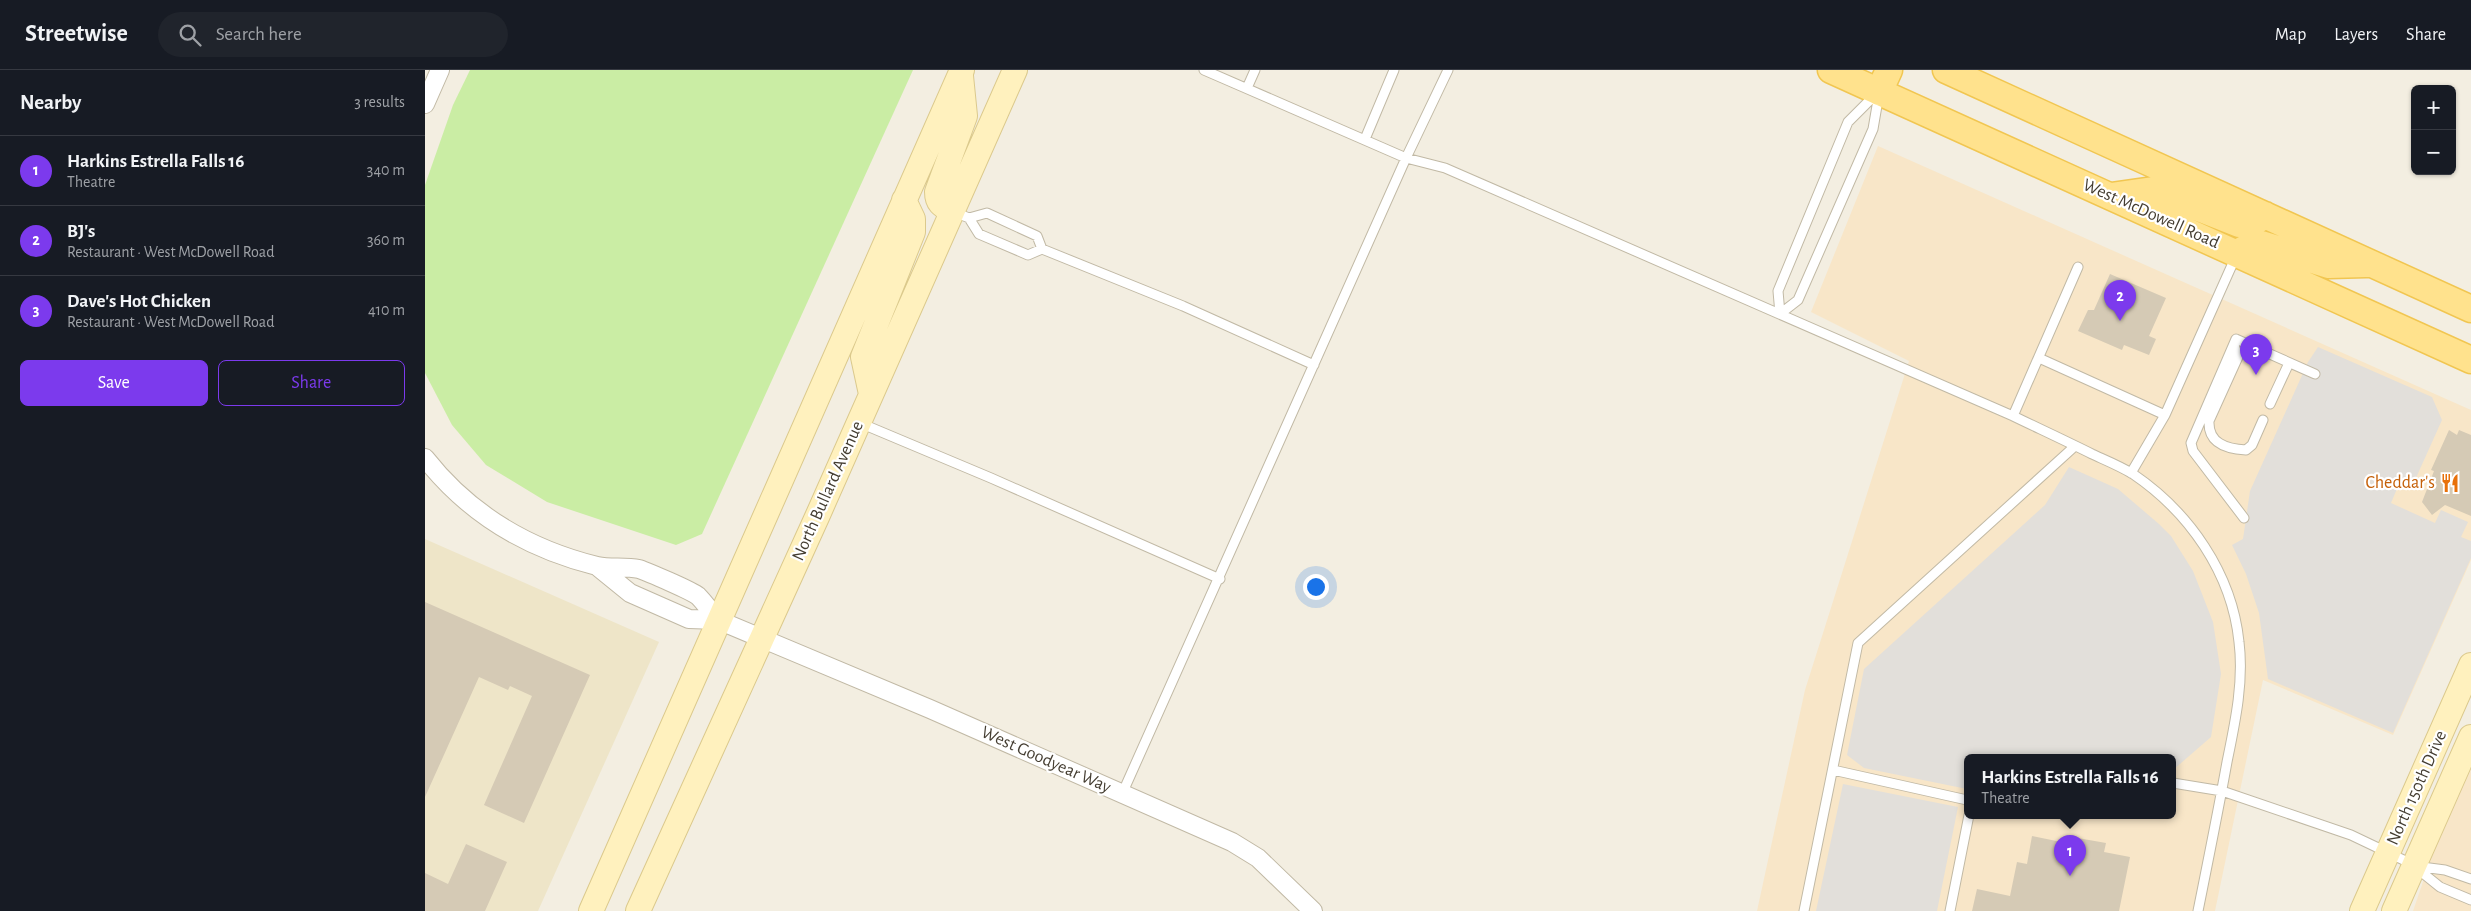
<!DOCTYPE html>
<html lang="en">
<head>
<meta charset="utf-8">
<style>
	body { margin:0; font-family:"Alegreya Sans",sans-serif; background:#20242c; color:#f1f3f6 }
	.controls { position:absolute; right:15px; top:15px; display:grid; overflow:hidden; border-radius:8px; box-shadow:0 1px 4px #0004 }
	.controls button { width:45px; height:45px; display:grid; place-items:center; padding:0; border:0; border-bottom:1px solid #363941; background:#171b24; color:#f1f3f6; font:25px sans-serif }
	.you { position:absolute; left:890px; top:516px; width:18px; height:18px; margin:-12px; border:4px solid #fff; border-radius:50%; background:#1a73e8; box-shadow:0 0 0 8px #1a73e833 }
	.badge { display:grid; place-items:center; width:32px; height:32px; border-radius:50%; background:#7c3aed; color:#fff; font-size:16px; font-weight:700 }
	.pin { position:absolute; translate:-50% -41px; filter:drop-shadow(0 1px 2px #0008) }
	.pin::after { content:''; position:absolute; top:26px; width:18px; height:15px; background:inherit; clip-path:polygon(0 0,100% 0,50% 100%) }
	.popup { position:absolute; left:1539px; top:684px; width:212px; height:65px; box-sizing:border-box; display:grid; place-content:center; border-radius:8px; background:#171b24; filter:drop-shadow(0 1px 4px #0005); font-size:16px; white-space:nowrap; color:#9ea1a6 }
	.popup b { font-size:19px; color:#f1f3f6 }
	.popup::after { content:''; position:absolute; left:50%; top:100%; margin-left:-10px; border:10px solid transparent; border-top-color:#171b24 }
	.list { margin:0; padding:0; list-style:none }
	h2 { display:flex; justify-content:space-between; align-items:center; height:65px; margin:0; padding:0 20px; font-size:21px }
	h2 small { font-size:16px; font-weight:400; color:#9ea1a6 }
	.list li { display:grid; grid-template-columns:32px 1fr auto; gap:15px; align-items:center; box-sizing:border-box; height:70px; padding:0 20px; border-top:1px solid #363941 }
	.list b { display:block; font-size:19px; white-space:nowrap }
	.list p { margin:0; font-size:16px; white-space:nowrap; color:#9ea1a6 }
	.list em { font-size:16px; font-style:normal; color:#9ea1a6 }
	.actions { display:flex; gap:10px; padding:15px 20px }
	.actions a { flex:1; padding:11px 0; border:1px solid #7c3aed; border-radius:8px; text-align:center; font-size:18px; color:#7c3aed }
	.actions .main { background:#7c3aed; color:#fff }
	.icon { flex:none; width:28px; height:28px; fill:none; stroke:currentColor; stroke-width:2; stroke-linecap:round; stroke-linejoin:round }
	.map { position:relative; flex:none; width:2046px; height:841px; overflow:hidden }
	header { display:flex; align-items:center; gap:30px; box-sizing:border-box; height:70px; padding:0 25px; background:#171b24; border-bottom:1px solid #363941 }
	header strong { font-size:24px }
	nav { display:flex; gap:28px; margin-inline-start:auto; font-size:18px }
	.search { width:350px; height:45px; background:#20242c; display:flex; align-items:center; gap:12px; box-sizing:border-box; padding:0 18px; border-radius:28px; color:#9ea1a6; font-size:19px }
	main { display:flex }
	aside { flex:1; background:#171b24 }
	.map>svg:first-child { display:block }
</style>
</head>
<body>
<header>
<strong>Streetwise</strong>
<div class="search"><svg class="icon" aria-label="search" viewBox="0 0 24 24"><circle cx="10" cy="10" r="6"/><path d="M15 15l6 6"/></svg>Search here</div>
<nav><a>Map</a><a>Layers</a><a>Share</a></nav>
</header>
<main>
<aside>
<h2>Nearby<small>3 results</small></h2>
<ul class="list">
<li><span class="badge">1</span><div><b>Harkins Estrella Falls 16</b><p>Theatre</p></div><em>340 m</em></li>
<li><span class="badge">2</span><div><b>BJ's</b><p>Restaurant · West McDowell Road</p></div><em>360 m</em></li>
<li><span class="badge">3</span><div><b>Dave's Hot Chicken</b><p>Restaurant · West McDowell Road</p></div><em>410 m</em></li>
</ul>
<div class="actions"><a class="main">Save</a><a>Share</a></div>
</aside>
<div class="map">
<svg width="2046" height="841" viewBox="0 0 2046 841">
	<rect width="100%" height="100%" fill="#f3eee1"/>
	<path fill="#f8e6c8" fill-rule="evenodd" d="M1453,76L2046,340V490L1968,665L1838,610L1790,841H1332L1380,620L1484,291L1386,242ZM1542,687H1748V745H1542Z
		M2046,691V841H1988L2020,748Z"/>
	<path fill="#eee5c8" d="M0,469L234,572L113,841H0Z"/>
	<path fill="#caeda4" d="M45,0H488L277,464L251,475L122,432L61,395L27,355L0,303V115L28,35Z"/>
	<path fill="#e2dfda" d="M1893,277L2007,327L2017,350L1986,419L1974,414L1966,433L2010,453L2016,440L2043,452L2036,467L2046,471V488L1968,663L1843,609L1834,543L1821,504L1807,475L1818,469L1825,421L1883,292Z
		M1644,397L1693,419L1734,454L1746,466L1768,501L1788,552L1796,604L1786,667L1748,700V687H1542V719L1439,698L1422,685L1439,599L1620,435Z
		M1418,714L1533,737L1512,841H1391Z"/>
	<path fill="#d5cab5" d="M1685,204L1741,228L1724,266L1731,269L1724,285L1699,275L1697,280L1653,261L1663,240H1669Z
		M2024,360L2032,365L2034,360L2046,365V446L2020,435L2007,445L1997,432L2009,401L2006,400Z
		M0,532L165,605L99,753L59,735L107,626L85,616L83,620L54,607L0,727Z
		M1607,766L1646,774L1647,767L1681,773L1679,782L1705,787L1694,841H1547L1552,819L1585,826L1592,792L1602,794Z
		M41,774L82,792L60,841H0V803L23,814Z"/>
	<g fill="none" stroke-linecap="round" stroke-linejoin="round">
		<g stroke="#c1b9a5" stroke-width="11">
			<path id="lane" d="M1023,0L981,88L1020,98L1588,346
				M822,18L830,0
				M940,69L969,0
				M529,142L544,148L554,164L603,185L617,179L758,236L889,295
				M544,148L562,143L612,166L617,179
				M1653,197L1588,346C1615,359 1641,371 1667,384C1680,390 1695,396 1708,404C1764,442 1807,503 1814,572C1819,612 1810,653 1802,692C1793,742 1783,791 1773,841
				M1355,244L1353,221L1423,52L1452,23
				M1355,244L1373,230L1448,59L1454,24
				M1809,275L1813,287L1784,351C1783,373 1801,379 1821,380L1827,375L1838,350
				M1614,288L1740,345
				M1845,334L1864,293
				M435,353L566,408L795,509
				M1706,403L1740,345L1811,186
				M1819,448L1768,381L1766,373L1811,269L1890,304
				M1408,700L1542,730
				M1748,713L1797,721L1926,765L1989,795
				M697,724L981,88L779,0
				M2046,809L2020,800L1989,796L2015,817L2046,830
				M1379,841L1433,573L1650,376
				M1525,841L1544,745"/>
		</g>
		<g stroke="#c1b9a5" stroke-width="20">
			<path id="street" d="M0,34L15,0
				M0,388C44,444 103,479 172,496C185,499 200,496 214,499C223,502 267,521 273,526C280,533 286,542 293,550
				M173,497L205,523L264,549L293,550L505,639L807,772L833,788L888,841"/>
		</g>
		<g stroke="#dbc98c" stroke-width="26">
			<path id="secondary" d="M527,141C518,136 512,134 512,122L540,46L536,6
				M446,324L438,287L488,162V149L479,130
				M166,841L537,0
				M213,841L392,447L590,0
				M1937,841L2046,595
				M1969,841L2046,667"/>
		</g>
		<g stroke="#f1c651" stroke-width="29">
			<path id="primary" d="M1406,0L2046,290
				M1521,0L2046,239
				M1454,22L1464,0
				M1686,126L1728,120L1814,154L1828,153L1840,145
				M1812,183L1823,177L1836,174L1904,195L1941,194"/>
		</g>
		<use href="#lane" stroke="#fff" stroke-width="9"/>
		<use href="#street" stroke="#fff" stroke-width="18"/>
		<use href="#secondary" stroke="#fff1be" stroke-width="24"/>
		<use href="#primary" stroke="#ffe28d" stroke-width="26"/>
	</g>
	<defs>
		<g id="restaurant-bare" transform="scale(1.5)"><path d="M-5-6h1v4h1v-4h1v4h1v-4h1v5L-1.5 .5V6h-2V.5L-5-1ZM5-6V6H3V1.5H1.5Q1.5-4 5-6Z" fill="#e8710a" stroke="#fff" stroke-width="2.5" paint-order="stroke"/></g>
	</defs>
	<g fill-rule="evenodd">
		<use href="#restaurant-bare" x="2025" y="413"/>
	</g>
	<g text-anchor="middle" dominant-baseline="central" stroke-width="4.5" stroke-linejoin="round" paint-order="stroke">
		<g font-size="18" fill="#443d31" stroke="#fff">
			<text transform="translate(1726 144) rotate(24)">West McDowell Road</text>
			<text transform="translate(403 421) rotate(-66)">North Bullard Avenue</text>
			<text transform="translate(621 690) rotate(24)">West Goodyear Way</text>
			<text transform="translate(1992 718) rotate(-66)">North 150th Drive</text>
		</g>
		<g font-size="18" fill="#c56008" stroke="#fff" text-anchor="end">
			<text x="2010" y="413">Cheddar's</text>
		</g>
	</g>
</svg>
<div class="controls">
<button>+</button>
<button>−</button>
</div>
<div class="you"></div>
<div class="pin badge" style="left:1645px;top:806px">1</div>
<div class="popup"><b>Harkins Estrella Falls 16</b>Theatre</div>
<div class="pin badge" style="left:1695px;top:251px">2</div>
<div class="pin badge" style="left:1831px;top:305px">3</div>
</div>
</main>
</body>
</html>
